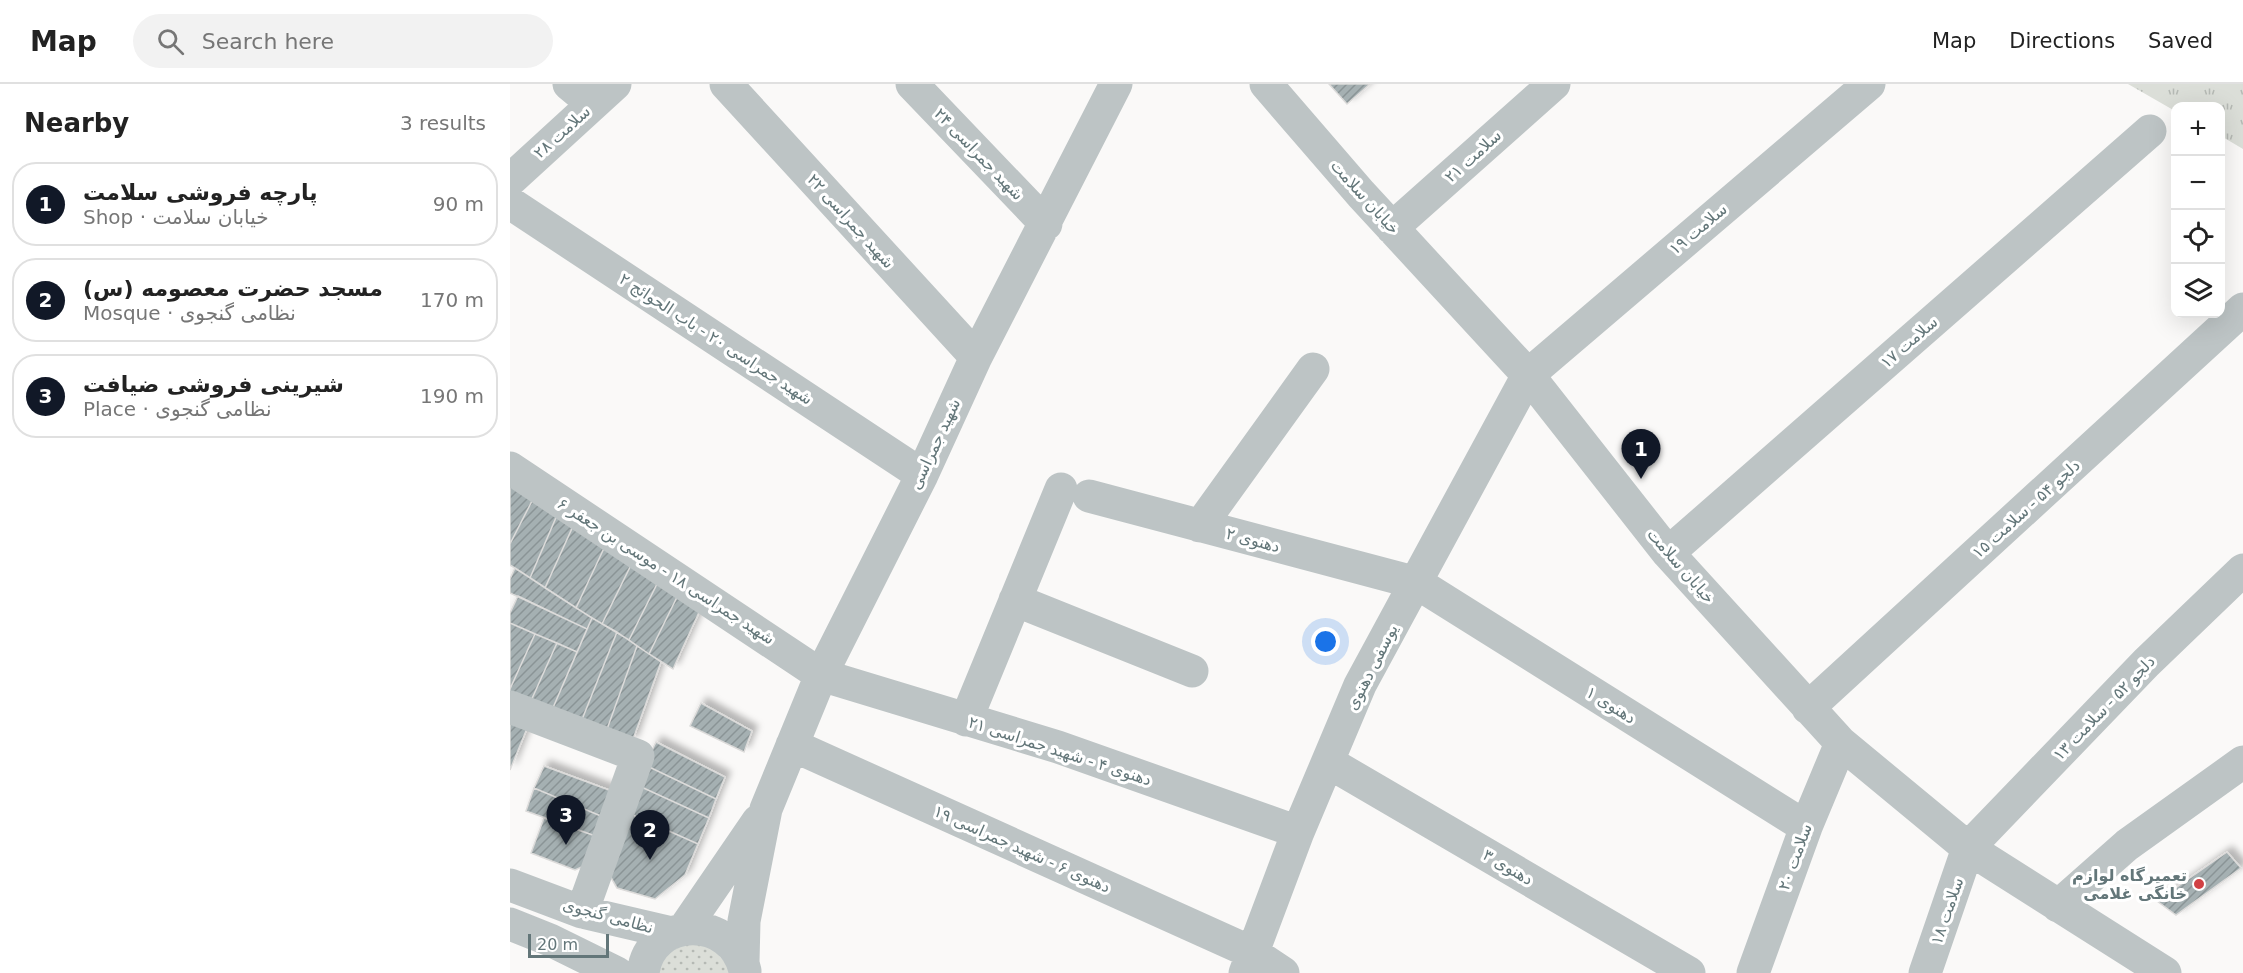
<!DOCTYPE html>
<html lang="en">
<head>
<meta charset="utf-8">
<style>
	body { margin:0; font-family:"DejaVu Sans","Noto Sans Arabic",sans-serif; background:#f2f2f2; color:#222 }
	.controls { position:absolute; right:18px; top:18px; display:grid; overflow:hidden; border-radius:12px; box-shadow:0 6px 24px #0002 }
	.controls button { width:54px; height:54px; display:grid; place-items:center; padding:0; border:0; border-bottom:2px solid #e0e0e0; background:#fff; color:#222; font:30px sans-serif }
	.scale { position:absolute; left:18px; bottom:15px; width:81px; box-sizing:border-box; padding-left:6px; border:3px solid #637679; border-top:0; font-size:16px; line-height:21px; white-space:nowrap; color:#637679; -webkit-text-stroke:4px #fff; paint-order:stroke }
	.you { position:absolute; left:816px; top:558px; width:21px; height:21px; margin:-15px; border:4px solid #fff; border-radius:50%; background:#1a73e8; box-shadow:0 0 0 9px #1a73e833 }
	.badge { display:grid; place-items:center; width:39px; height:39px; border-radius:50%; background:#111827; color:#fff; font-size:20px; font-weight:700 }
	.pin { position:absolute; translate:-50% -50px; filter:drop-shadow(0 2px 3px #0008) }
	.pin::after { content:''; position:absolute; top:32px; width:21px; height:18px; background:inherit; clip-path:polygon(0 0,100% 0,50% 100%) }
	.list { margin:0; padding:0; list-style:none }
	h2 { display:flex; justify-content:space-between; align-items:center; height:78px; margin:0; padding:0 24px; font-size:26px }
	h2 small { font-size:20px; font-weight:400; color:#767676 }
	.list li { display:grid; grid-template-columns:39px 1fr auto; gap:18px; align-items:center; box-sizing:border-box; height:84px; margin:0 12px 12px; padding:0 12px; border:2px solid #e0e0e0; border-radius:24px }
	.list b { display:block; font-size:22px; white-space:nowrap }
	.list p { margin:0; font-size:20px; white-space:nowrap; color:#767676 }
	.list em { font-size:20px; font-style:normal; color:#767676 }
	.icon { flex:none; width:33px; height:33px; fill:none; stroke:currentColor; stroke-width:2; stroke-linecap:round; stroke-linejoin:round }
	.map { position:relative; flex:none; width:1733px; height:889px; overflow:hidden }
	header { display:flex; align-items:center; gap:36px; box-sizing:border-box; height:84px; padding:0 30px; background:#fff; border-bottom:2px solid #e0e0e0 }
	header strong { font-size:28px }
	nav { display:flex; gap:33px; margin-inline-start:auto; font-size:21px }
	.search { width:420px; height:54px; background:#f2f2f2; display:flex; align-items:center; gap:15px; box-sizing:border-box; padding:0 21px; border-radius:33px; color:#767676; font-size:22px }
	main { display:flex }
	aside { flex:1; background:#fff }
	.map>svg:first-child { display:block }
</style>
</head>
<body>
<header>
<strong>Map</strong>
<div class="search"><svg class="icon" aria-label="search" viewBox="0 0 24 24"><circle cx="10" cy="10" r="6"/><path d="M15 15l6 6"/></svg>Search here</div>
<nav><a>Map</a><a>Directions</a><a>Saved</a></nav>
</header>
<main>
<aside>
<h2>Nearby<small>3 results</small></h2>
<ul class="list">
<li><span class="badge">1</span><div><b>پارچه فروشی سلامت</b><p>Shop · خیابان سلامت</p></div><em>90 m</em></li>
<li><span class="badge">2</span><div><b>مسجد حضرت معصومه (س)</b><p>Mosque · نظامی گنجوی</p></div><em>170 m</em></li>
<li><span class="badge">3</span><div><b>شیرینی فروشی ضیافت</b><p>Place · نظامی گنجوی</p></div><em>190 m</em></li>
</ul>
</aside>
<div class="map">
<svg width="1733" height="889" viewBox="0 0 1733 889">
	<defs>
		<pattern id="grass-dots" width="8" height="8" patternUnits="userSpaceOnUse" patternTransform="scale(1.5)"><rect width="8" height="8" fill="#dbded8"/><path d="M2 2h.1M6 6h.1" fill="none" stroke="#b5b9b4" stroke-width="1.8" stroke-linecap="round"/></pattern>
		<pattern id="park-tufts" width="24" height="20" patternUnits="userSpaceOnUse" patternTransform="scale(1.5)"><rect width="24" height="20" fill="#dbded8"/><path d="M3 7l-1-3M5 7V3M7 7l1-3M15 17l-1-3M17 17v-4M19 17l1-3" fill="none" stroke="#b5b9b4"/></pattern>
		<pattern id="building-hatch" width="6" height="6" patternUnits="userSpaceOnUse" patternTransform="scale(1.5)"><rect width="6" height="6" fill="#a5b0b2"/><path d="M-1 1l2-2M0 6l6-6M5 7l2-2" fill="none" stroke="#8a9496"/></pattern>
		<filter id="shadow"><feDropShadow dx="5.5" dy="-5.5" stdDeviation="3" flood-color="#0004"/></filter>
	</defs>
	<rect width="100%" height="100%" fill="#faf9f8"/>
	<path fill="url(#grass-dots)" d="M196,856L224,889H143L156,866Z"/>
	<path fill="url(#park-tufts)" d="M1618,0H1733V65L1711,52L1710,22H1666L1665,27Z"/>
	<path fill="url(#building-hatch)" stroke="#dcdbda" stroke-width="1.5" filter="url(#shadow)" d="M819,0H860L837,20Z
		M0,399L24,413L0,460Z
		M24,413L48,429L20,494L0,481V460Z
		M48,429L64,440L35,504L20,494Z
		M64,440L95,462L66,524L35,504Z
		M95,462L122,479L92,540L66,524Z
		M122,479L150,494L119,556L92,540Z
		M5,484L82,534L77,545L0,509V495Z
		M150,494L169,509L139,570L119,556Z
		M169,509L191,524L163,585L139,570Z
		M8,512L77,545L67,568L0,539V529Z
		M82,534L107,548L71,638L42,626Z
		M0,539L25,550L0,605Z
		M107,548L127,562L96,648L71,638Z
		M25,550L47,559L20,619L0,611V605Z
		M47,559L67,568L42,626L20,619Z
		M127,562L151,578L122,658L96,648Z
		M191,619L242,647L234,668L180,642Z
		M0,634L18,642L0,686Z
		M146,658L215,693L206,715L135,681Z
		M135,681L206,715L199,734L127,701Z
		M34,682L107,709L98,735L24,704Z
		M127,701L199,734L188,760L116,728Z
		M24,704L98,735L91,754L16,727Z
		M116,728L188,760L175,791L145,815L107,804L96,785Z
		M34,734L91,754L83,778L65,786L21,769Z
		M1717,768L1731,784L1666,831L1647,817Z"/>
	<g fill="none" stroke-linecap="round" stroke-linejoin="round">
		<path stroke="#bdc4c5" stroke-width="33" d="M59,0L83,20
			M216,0L466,273
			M402,0L536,140
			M756,0L851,110L1018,291L1158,469L1331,659L1458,764L1655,889
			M0,96L105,0
			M0,119L412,391
			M882,144L1044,0
			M0,384L311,591L548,663L788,748
			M579,412L907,499L1296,743
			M690,442L803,285
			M1158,469L1640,47
			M505,516L682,587
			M0,623L128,672L72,828
			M1298,624L1733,225
			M456,636L551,405
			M282,661L743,869L773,889
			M818,678L1179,889
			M0,801L72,828L162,849
			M1548,822L1617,761L1733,678
			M0,840L40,856L107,889
			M174,845L248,737
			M233,878L234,837L256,725L311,591L412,391L466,273L606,0
			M133,889C140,831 223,830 235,887
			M735,889L788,748L850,601L1018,291L1359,0
			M1243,889L1296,743L1331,659
			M1415,889L1458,764L1636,579L1733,486"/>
	</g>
	<circle fill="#d14144" stroke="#fff" stroke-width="2" cx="1689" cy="800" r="6"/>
	<g text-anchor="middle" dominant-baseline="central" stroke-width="6" stroke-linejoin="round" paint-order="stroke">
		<g font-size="16" fill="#637679" stroke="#fff">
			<text transform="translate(52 48) rotate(-42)">سلامت ۲۸</text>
			<text transform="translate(469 70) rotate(46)">شهید جمراسی ۲۴</text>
			<text transform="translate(963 72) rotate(-42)">سلامت ۲۱</text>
			<text transform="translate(855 113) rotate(48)">خیابان سلامت</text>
			<text transform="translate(341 137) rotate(48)">شهید جمراسی ۲۲</text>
			<text transform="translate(1188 145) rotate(-40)">سلامت ۱۹</text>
			<text transform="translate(206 255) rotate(33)">شهید جمراسی ۲۰ - باب الحوائج ۲</text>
			<text transform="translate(1399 258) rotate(-41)">سلامت ۱۷</text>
			<text transform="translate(425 360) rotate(-65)">شهید جمراسی</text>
			<text transform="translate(1516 425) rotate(-42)">دلجو ۵۴ - سلامت ۱۵</text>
			<text transform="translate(743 456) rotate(15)">دهنوی ۲</text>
			<text transform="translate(1171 482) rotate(49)">خیابان سلامت</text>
			<text transform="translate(156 487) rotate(33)">شهید جمراسی ۱۸ - موسی بن جعفر ۶</text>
			<text transform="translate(862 583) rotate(-63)">یوسفی دهنوی</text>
			<text transform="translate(1101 621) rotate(32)">دهنوی ۱</text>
			<text transform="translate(1594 624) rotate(-46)">دلجو ۵۲ - سلامت ۱۳</text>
			<text transform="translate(550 667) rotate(18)">دهنوی ۴ - شهید جمراسی ۲۱</text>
			<text transform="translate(512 765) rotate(24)">دهنوی ۶ - شهید جمراسی ۱۹</text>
			<text transform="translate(1285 773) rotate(-70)">سلامت ۲۰</text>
			<text transform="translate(998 783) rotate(30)">دهنوی ۳</text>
			<text transform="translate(1437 827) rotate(-71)">سلامت ۱۸</text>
			<text transform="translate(98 832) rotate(15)">نظامی گنجوی</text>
		</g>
		<g font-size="16" font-weight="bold" fill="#637679" stroke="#fff" text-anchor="end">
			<text x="1677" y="791">تعمیرگاه لوازم<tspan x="1677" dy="18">خانگی غلامی</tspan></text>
		</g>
	</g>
</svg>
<div class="controls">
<button>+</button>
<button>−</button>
<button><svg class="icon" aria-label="locate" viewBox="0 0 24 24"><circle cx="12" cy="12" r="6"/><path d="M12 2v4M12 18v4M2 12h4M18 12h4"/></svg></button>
<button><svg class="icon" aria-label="layers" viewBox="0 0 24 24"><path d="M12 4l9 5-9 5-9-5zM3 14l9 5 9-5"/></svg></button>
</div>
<div class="scale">20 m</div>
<div class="you"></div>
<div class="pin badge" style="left:1131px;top:395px">1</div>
<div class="pin badge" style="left:140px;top:776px">2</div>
<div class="pin badge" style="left:56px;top:761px">3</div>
</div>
</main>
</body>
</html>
